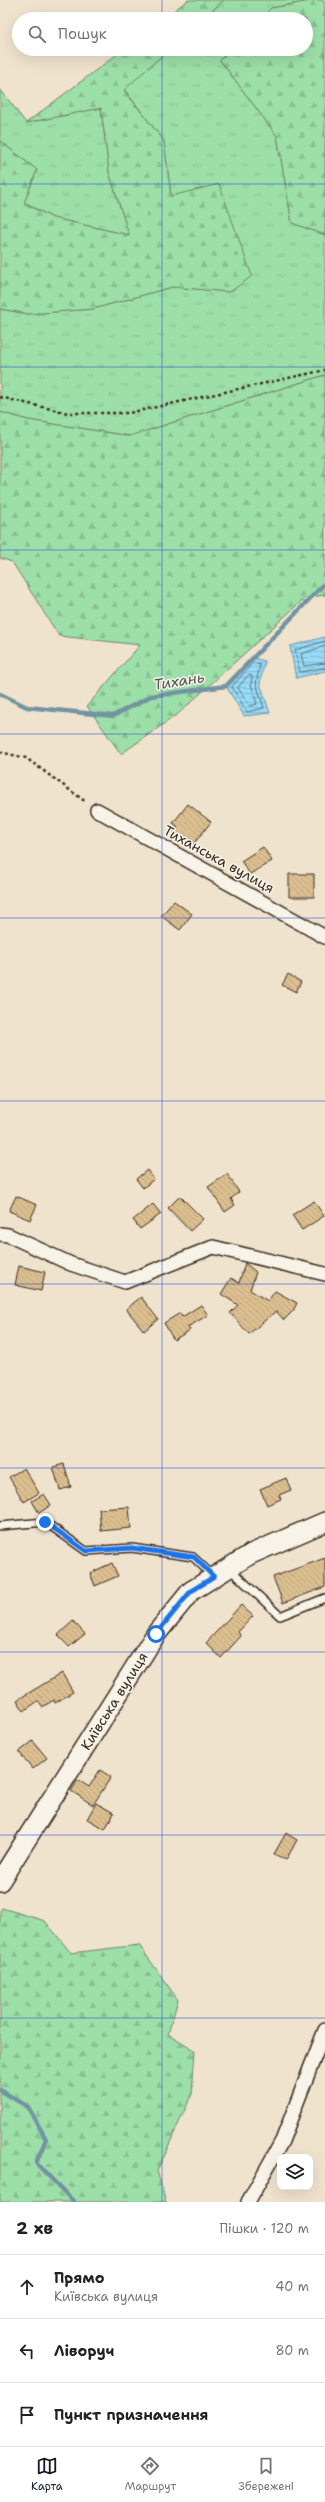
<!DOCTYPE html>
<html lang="uk">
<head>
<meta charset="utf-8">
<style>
	body { margin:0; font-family:"Shantell Sans",sans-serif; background:#f2f2f2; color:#222 }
	.controls { position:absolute; right:12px; bottom:12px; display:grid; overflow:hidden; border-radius:8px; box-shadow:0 4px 16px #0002 }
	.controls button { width:36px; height:36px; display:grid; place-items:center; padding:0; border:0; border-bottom:1px solid #e0e0e0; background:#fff; color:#222; font:20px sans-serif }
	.stop { position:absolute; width:12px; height:12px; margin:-9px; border:3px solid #1a73e8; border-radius:50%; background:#fff }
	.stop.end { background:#1a73e8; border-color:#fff; box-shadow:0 1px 4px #0008 }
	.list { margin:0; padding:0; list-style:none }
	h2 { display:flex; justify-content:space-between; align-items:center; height:52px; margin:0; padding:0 16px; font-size:17px }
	h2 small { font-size:13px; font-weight:400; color:#767676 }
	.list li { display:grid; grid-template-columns:26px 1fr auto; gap:12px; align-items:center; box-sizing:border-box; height:64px; padding:0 16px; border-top:1px solid #e0e0e0 }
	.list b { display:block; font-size:15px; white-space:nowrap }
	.list p { margin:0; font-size:13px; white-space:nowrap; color:#767676 }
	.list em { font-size:13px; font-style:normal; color:#767676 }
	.icon { flex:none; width:22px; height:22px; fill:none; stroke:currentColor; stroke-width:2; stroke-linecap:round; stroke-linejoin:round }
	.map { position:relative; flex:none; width:325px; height:2202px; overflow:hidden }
	.search { position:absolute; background:#fff; box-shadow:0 4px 16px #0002; left:12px; right:12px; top:12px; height:44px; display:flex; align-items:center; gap:10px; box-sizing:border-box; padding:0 14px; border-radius:22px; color:#767676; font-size:15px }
	.sheet { height:244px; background:#fff }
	nav { display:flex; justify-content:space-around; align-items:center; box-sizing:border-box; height:56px; border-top:1px solid #e0e0e0; background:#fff; font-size:11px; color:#767676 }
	nav a { display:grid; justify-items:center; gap:2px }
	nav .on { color:#111827 }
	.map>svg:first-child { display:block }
</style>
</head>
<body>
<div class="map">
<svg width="325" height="2202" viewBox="0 0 325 2202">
	<defs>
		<pattern id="grass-tufts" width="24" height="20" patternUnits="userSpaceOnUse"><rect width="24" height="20" fill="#9ddfa9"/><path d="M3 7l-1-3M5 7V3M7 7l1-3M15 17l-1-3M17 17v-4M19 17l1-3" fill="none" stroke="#88c091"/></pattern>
		<pattern id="forest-firs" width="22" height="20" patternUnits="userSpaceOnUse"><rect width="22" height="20" fill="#9ddfa9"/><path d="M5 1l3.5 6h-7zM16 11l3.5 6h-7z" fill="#88c091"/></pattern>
		<pattern id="water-rules" width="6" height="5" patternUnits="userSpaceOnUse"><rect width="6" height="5" fill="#96dbf8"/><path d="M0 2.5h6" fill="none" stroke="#82bcd4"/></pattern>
		<pattern id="building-back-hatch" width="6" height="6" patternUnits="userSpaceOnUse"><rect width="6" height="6" fill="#dbbf90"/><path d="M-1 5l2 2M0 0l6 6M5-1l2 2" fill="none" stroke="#bda47c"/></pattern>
	</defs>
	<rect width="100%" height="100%" fill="#efe3ce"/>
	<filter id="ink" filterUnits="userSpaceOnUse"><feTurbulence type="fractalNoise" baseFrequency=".025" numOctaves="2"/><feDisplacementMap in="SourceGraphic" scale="8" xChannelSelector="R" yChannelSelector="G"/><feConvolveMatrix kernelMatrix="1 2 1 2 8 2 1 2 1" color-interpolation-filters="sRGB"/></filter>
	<g filter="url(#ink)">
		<path fill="url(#grass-tufts)" stroke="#6c8464" d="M224,0H316L271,8L260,19H203Z
			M169,49H231L220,60L277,136L292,223L325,235V375L130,436L28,420L0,412V309L29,314L93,309L172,287L230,292L171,196L164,141L124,89Z
			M0,89L26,123L101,108L109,172L129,235L53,218L24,202L37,170L0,141Z"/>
		<path fill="url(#forest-firs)" stroke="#6c8464" d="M188,0H224L203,19H163Z
			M316,0H323L325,4V235L292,223L277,136L220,60L231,49H306V19H260L271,8Z
			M124,49H169L124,90L164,141L171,196L219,184L252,276L230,292L172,287L93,309L29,314L0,309V141L37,170L24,203L53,218L129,235L109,172L101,108L26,123Z
			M325,375V595L305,598L178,714L121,754L87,706L140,645L59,636L12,562L0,558V412L28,420L130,436Z
			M2,1908L45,1921L71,1953L139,1945L178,2000L168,2034L195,2050L192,2094L157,2171L166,2202H0V1911Z"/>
		<path fill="url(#water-rules)" stroke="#7294a1" d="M325,637V671L296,678L290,646Z
			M253,658L265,661L260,683L270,713L244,716L226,686Z"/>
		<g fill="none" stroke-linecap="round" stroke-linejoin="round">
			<path stroke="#5f7175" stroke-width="1" d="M325,641L295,650L300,672L325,668
				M325,646L301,654L304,666L325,663
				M253,663L260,665L256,683L264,708L247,712L232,687Z
				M249,675L252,676L251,684L257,704L250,706L238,688Z"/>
			<path stroke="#7294a1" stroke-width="4.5" d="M0,694L27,707L113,716L151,696L226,686L325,583
				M0,2090L28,2107L46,2139L36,2163L74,2202"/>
		</g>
		<path fill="url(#building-back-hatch)" stroke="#3b2a1e" d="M188,804L211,822L192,846L174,832L178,827L173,823Z
			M263,847L272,861L250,874L241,861Z
			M289,874H314V897H289Z
			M174,901L192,914L180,930L161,916Z
			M288,974L301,982L296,992L282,985Z
			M147,1170L154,1179L143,1188L136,1179Z
			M227,1174L239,1192L231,1199L235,1205L225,1212L208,1187Z
			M16,1196L37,1205L30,1220L9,1211Z
			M180,1196L203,1219L190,1231L168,1208Z
			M314,1201L324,1216L302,1230L292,1215Z
			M153,1204L161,1214L140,1229L133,1220Z
			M245,1263L256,1272L250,1290L268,1301L275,1291L297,1303L293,1311L284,1320L276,1311L249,1334L230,1313L238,1305L221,1294L231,1278L239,1283Z
			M19,1266L45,1272L41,1291L15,1285Z
			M141,1297L158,1319L144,1331L126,1309Z
			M201,1305L208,1315L188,1327L190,1330L174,1340L164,1323L180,1313L182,1317Z
			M64,1464L71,1487L60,1490L53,1467Z
			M24,1468L39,1493L24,1502L9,1477Z
			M286,1478L291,1490L279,1495L281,1499L267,1505L260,1489Z
			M44,1494L51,1505L39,1513L32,1501Z
			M129,1507L131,1528L101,1531L99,1509Z
			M325,1558V1587L283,1603L273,1577Z
			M112,1563L118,1576L95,1586L90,1573Z
			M241,1605L253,1616L238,1632L241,1636L221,1658L206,1643Z
			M73,1621L85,1634L69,1647L58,1635Z
			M62,1673L73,1692L55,1703L54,1700L42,1707L38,1701L24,1711L17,1700Z
			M33,1741L47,1758L33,1769L19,1752Z
			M100,1770L111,1777L93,1805L71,1791L78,1780L89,1787Z
			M96,1803L114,1813L105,1829L87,1819Z
			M286,1833L297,1840L286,1860L274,1854Z"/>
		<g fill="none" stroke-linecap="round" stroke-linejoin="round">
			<g stroke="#3b2a1e" stroke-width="10">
				<path id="service" d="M0,1526L45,1522L86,1551L132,1548L193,1557L214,1577
					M229,1568L280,1616L325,1598"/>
			</g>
			<g stroke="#3b2a1e" stroke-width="16">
				<path id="minor" d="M97,810L325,937
					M0,1234L8,1235L71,1264L125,1282L213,1247L325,1274
					M248,2202L282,2141L325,2030"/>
			</g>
			<g stroke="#3b2a1e" stroke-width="22">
				<path id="secondary" d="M0,1881L156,1634L191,1591L251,1554L325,1522"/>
			</g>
			<path stroke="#3b2a1e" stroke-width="2.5" stroke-dasharray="3 3" stroke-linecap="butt" d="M0,397L68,413H129L325,370
				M0,752L26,758L86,802"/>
			<use href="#service" stroke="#f7f3e8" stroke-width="7"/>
			<use href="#minor" stroke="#f7f3e8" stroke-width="13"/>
			<use href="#secondary" stroke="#f7f3e8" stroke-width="19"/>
		</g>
	</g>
	<g fill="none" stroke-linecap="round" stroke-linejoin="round" filter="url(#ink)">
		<path stroke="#1a73e8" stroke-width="5" d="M45,1522L86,1551L132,1548L194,1557L214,1577L191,1591L156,1634"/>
	</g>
	<path fill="none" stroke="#1d4ed8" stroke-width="1" stroke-opacity="0.55" d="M162,0V19M162,49V2202M0,184H325M0,367H325M0,550H325M0,734H325M0,918H325M0,1101H325M0,1284H325M0,1468H325M0,1652H325M0,1835H325M0,2018H325"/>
	<g text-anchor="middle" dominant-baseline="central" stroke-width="3" stroke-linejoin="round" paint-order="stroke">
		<g font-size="14" fill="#3b2a1e" stroke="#f7f3e8">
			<text transform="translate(219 859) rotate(29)">Тиханська вулиця</text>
			<text transform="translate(114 1701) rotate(-58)">Київська вулиця</text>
		</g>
		<g font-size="15" font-style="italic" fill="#525654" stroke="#f7f3e8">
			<text transform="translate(179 681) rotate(-9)">Тихань</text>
		</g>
	</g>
</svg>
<div class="controls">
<button><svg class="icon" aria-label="layers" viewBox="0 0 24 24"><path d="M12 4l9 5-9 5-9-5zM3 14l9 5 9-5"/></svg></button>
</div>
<div class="stop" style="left:156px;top:1634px"></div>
<div class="stop end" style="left:45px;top:1522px"></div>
<div class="search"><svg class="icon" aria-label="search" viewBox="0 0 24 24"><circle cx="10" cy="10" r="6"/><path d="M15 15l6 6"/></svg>Пошук</div>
</div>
<section class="sheet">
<h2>2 хв<small>Пішки · 120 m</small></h2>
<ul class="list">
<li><svg class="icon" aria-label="ahead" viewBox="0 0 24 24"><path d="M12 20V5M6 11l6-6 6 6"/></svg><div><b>Прямо</b><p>Київська вулиця</p></div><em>40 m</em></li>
<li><svg class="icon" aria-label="left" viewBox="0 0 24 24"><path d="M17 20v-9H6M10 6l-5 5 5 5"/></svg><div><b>Ліворуч</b></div><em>80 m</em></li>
<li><svg class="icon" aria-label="arrive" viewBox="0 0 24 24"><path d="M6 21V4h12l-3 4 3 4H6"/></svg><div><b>Пункт призначення</b></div></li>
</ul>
</section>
<nav>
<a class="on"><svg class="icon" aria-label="map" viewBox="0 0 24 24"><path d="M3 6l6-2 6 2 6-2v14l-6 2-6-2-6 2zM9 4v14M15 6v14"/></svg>Карта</a>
<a><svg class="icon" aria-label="directions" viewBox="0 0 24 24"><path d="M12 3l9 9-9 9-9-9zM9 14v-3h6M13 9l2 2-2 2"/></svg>Маршрут</a>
<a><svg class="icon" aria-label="saved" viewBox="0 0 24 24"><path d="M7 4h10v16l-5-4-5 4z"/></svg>Збережені</a>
</nav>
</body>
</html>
